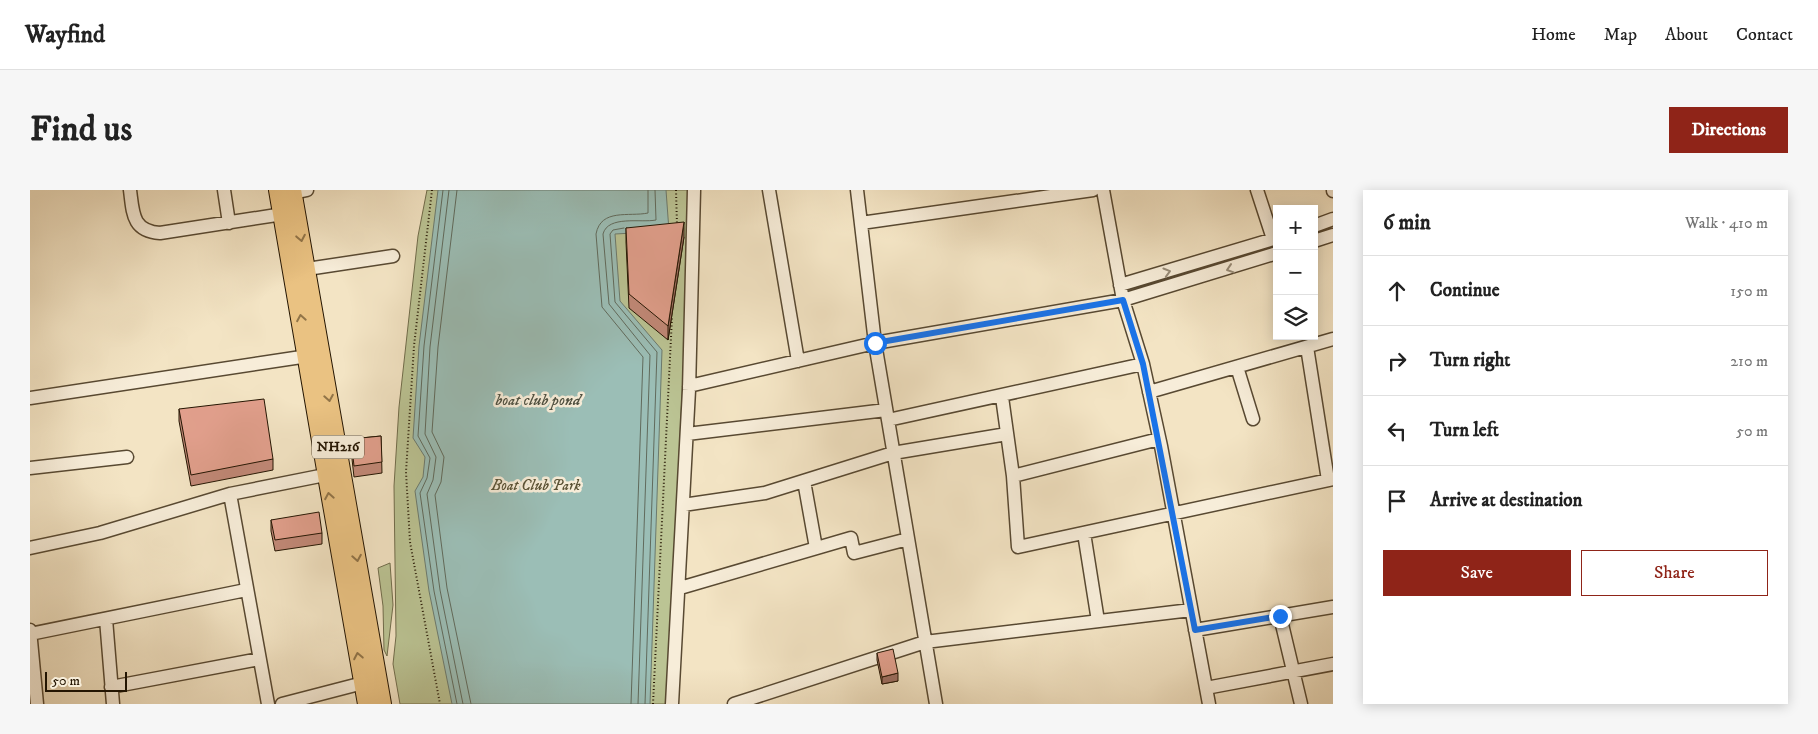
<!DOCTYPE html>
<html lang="en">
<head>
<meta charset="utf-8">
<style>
	body { margin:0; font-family:"IM FELL DW Pica",serif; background:#f6f6f6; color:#222 }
	.controls { position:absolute; right:15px; top:15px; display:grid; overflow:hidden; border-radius:0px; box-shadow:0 2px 12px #0003 }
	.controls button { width:45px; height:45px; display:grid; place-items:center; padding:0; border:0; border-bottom:1px solid #e0e0e0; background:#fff; color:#222; font:25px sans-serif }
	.scale { position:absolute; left:15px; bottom:12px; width:82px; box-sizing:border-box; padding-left:5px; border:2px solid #241502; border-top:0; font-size:14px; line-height:18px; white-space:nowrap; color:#241502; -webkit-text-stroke:4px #f7edd9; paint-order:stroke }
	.stop { position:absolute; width:15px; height:15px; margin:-11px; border:4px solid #1a73e8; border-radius:50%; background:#fff }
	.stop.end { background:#1a73e8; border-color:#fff; box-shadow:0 1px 5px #0008 }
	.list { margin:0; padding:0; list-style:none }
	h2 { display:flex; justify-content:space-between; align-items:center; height:65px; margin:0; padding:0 20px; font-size:21px }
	h2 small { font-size:16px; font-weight:400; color:#767676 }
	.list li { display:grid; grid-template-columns:32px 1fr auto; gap:15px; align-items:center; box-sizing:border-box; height:70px; padding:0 20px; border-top:1px solid #e0e0e0 }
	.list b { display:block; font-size:19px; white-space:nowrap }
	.list em { font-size:16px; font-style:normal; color:#767676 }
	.actions { display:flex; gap:10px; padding:15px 20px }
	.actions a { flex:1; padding:11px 0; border:1px solid #8f2418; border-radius:0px; text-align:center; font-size:18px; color:#8f2418 }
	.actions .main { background:#8f2418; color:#fff }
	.icon { flex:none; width:28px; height:28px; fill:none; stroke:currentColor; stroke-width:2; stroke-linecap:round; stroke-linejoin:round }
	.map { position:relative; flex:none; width:1303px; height:514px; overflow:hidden; border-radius:0px }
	header { display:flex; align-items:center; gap:30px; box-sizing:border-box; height:70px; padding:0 25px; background:#fff; border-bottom:1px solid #e0e0e0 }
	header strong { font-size:24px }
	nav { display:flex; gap:28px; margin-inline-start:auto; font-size:18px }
	.intro { display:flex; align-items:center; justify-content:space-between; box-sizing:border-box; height:120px; padding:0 30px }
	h1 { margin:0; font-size:35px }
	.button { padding:12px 22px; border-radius:0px; background:#8f2418; color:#fff; font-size:18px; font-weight:700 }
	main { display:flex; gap:30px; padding:0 30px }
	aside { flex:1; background:#fff; border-radius:0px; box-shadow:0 2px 12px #0003 }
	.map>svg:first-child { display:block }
</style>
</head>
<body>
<header>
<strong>Wayfind</strong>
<nav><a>Home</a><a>Map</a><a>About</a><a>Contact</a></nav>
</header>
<div class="intro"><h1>Find us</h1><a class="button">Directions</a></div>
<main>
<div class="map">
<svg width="1303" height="514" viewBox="0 0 1303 514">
	<rect width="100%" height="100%" fill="#f3e4c4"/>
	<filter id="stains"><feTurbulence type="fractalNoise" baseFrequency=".004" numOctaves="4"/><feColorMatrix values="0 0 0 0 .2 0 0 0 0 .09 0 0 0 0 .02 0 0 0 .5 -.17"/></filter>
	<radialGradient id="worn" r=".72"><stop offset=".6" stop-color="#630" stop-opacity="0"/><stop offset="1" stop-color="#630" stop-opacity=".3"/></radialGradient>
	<path fill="#bbc494" stroke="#706c4b" d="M397,0H662L637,514H370L363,474L366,446L364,296L369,217L388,46Z
		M360,373L363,415L357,466L354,460L353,416L348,378Z"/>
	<path fill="#9bbeb6" stroke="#6b7a6e" d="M408,0H636L639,41L585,44L590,111L632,160L620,514H422L399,401L385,301L393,287L395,267L383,248L389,156Z"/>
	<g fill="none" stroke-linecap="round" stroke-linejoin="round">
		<path stroke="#606a5c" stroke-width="1" d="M413,0L394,156L388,246L400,268L397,288L390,303L404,401L427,514
			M419,0L400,157L395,244L406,267L403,290L397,304L410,400L433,514
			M427,0L408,157L402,242L414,267L411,292L405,305L417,398L441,514
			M594,38L583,40L580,44L585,112L627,162L615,514
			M601,514L613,167L572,117L566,44C571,18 599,27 618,23V0
			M608,514L620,165L579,114L573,44C578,25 611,33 626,30L625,0"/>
		<g stroke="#584932" stroke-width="15">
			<path id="minor" d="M100,0C103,23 102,41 130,43L253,24
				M194,0L199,33
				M739,0L768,171
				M827,0L845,153L906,514
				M1073,0L1093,110L1113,174L1131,256L1179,514
				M1227,0L1243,49
				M1303,0V1
				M263,3L277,0
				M831,33L1063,0
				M1284,36L1303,29
				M1284,51L1303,45
				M277,79L363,66
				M1090,95L1247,48
				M1277,157L1298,290
				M1207,177L1223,229
				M659,196L845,153L1093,110L1247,63
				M1119,202L1303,149
				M972,207L983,286
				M0,208L278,166
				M858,230L1113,174
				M657,244L856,220
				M1129,249L983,286L988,357L1303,289
				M0,278L97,267
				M774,291L786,358
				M200,304L238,514
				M653,315L735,303L863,263L977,244
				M1054,343L1068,431
				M0,358L70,343L200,304L305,283
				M650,398L821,348L824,363L878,349
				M1250,426L1271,514
				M76,429L83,514
				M0,440L7,514
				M1165,440L1303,417
				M0,444L216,400
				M81,497L229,469
				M1176,498L1303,474
				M252,514L333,493
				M642,514L659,200L664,0
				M704,514L895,452L1161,420"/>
		</g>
		<g stroke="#241502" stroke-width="20">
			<path id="highway" d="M248,0C278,171 306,343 337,514
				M262,0L352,514"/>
		</g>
		<path stroke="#241502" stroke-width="2" stroke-dasharray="1 2.5" stroke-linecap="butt" d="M402,0L384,156L376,282L380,352L410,514
			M646,0L647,35
			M623,514L642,127"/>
		<use href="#minor" stroke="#f7edd9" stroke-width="12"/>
		<use href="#highway" stroke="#eac282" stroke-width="18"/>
	</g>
	<path fill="#c28978" stroke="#241502" d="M596,38L654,47L638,150L599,118L596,52Z
		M149,219L243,269V280L161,296L149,231Z
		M351,246L352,283L324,287L321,260V249Z
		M241,330L292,343V354L245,361L241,341Z
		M847,463L868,491L852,494L847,470Z"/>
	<path fill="#9e6f62" stroke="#241502" d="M654,32V47L638,150V136Z
		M868,483V491L852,494V487Z"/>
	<path fill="#e19f8c" stroke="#241502" d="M654,32L638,136L599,104L596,38Z
		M234,209L243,269L161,285L149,219Z
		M351,246L352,272L324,276L321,249Z
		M289,322L292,343L245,350L241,330Z
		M863,459L868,483L852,487L847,463Z"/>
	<defs><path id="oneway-chevron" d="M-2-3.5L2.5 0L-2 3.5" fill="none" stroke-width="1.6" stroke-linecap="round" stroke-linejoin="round" transform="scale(1.25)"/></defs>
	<g stroke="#917448">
		<use href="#oneway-chevron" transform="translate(271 48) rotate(79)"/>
		<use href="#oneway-chevron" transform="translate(271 128) rotate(-100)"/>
		<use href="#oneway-chevron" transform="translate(299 208) rotate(80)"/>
		<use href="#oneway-chevron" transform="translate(299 306) rotate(-100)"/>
		<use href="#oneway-chevron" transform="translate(327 368) rotate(80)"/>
		<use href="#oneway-chevron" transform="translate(328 466) rotate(-101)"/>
	</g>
	<g stroke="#988c78">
		<use href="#oneway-chevron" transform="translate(1200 79) rotate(162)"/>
		<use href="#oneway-chevron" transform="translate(1137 82) rotate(-16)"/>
	</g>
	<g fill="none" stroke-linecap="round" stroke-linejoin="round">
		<path stroke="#1a73e8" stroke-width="6" d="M845,153L1093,110L1113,174L1165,440L1250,426"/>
	</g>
	<g text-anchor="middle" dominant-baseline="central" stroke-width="5" stroke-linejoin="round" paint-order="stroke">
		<rect fill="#f7edd9" stroke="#635642" stroke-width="1" x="282" y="245.5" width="52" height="23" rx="4"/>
		<g font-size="14" font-weight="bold" fill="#241502">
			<text x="308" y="257">NH216</text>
		</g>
		<g font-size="15" font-style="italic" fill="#595235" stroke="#f7edd9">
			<text x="506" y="295">Boat Club Park</text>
		</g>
		<g font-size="16" font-style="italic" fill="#4e5041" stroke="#f7edd9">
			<text x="508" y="210">boat club pond</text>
		</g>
	</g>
	<rect width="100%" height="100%" filter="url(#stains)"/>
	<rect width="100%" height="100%" fill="url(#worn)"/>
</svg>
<div class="controls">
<button>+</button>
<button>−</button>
<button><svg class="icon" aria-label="layers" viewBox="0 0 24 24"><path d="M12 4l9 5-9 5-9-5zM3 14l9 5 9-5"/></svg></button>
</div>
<div class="scale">50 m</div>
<div class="stop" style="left:845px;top:153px"></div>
<div class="stop end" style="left:1250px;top:426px"></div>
</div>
<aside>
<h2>6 min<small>Walk · 410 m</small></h2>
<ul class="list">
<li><svg class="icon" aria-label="ahead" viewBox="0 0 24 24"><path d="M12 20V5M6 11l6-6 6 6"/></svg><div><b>Continue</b></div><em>150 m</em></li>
<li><svg class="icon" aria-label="right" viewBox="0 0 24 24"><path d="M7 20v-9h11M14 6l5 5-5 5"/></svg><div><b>Turn right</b></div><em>210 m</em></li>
<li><svg class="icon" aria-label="left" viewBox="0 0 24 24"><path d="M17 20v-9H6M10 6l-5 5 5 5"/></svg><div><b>Turn left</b></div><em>50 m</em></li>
<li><svg class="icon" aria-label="arrive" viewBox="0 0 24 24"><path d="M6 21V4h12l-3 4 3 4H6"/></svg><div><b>Arrive at destination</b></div></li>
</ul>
<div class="actions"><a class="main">Save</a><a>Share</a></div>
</aside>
</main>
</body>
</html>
